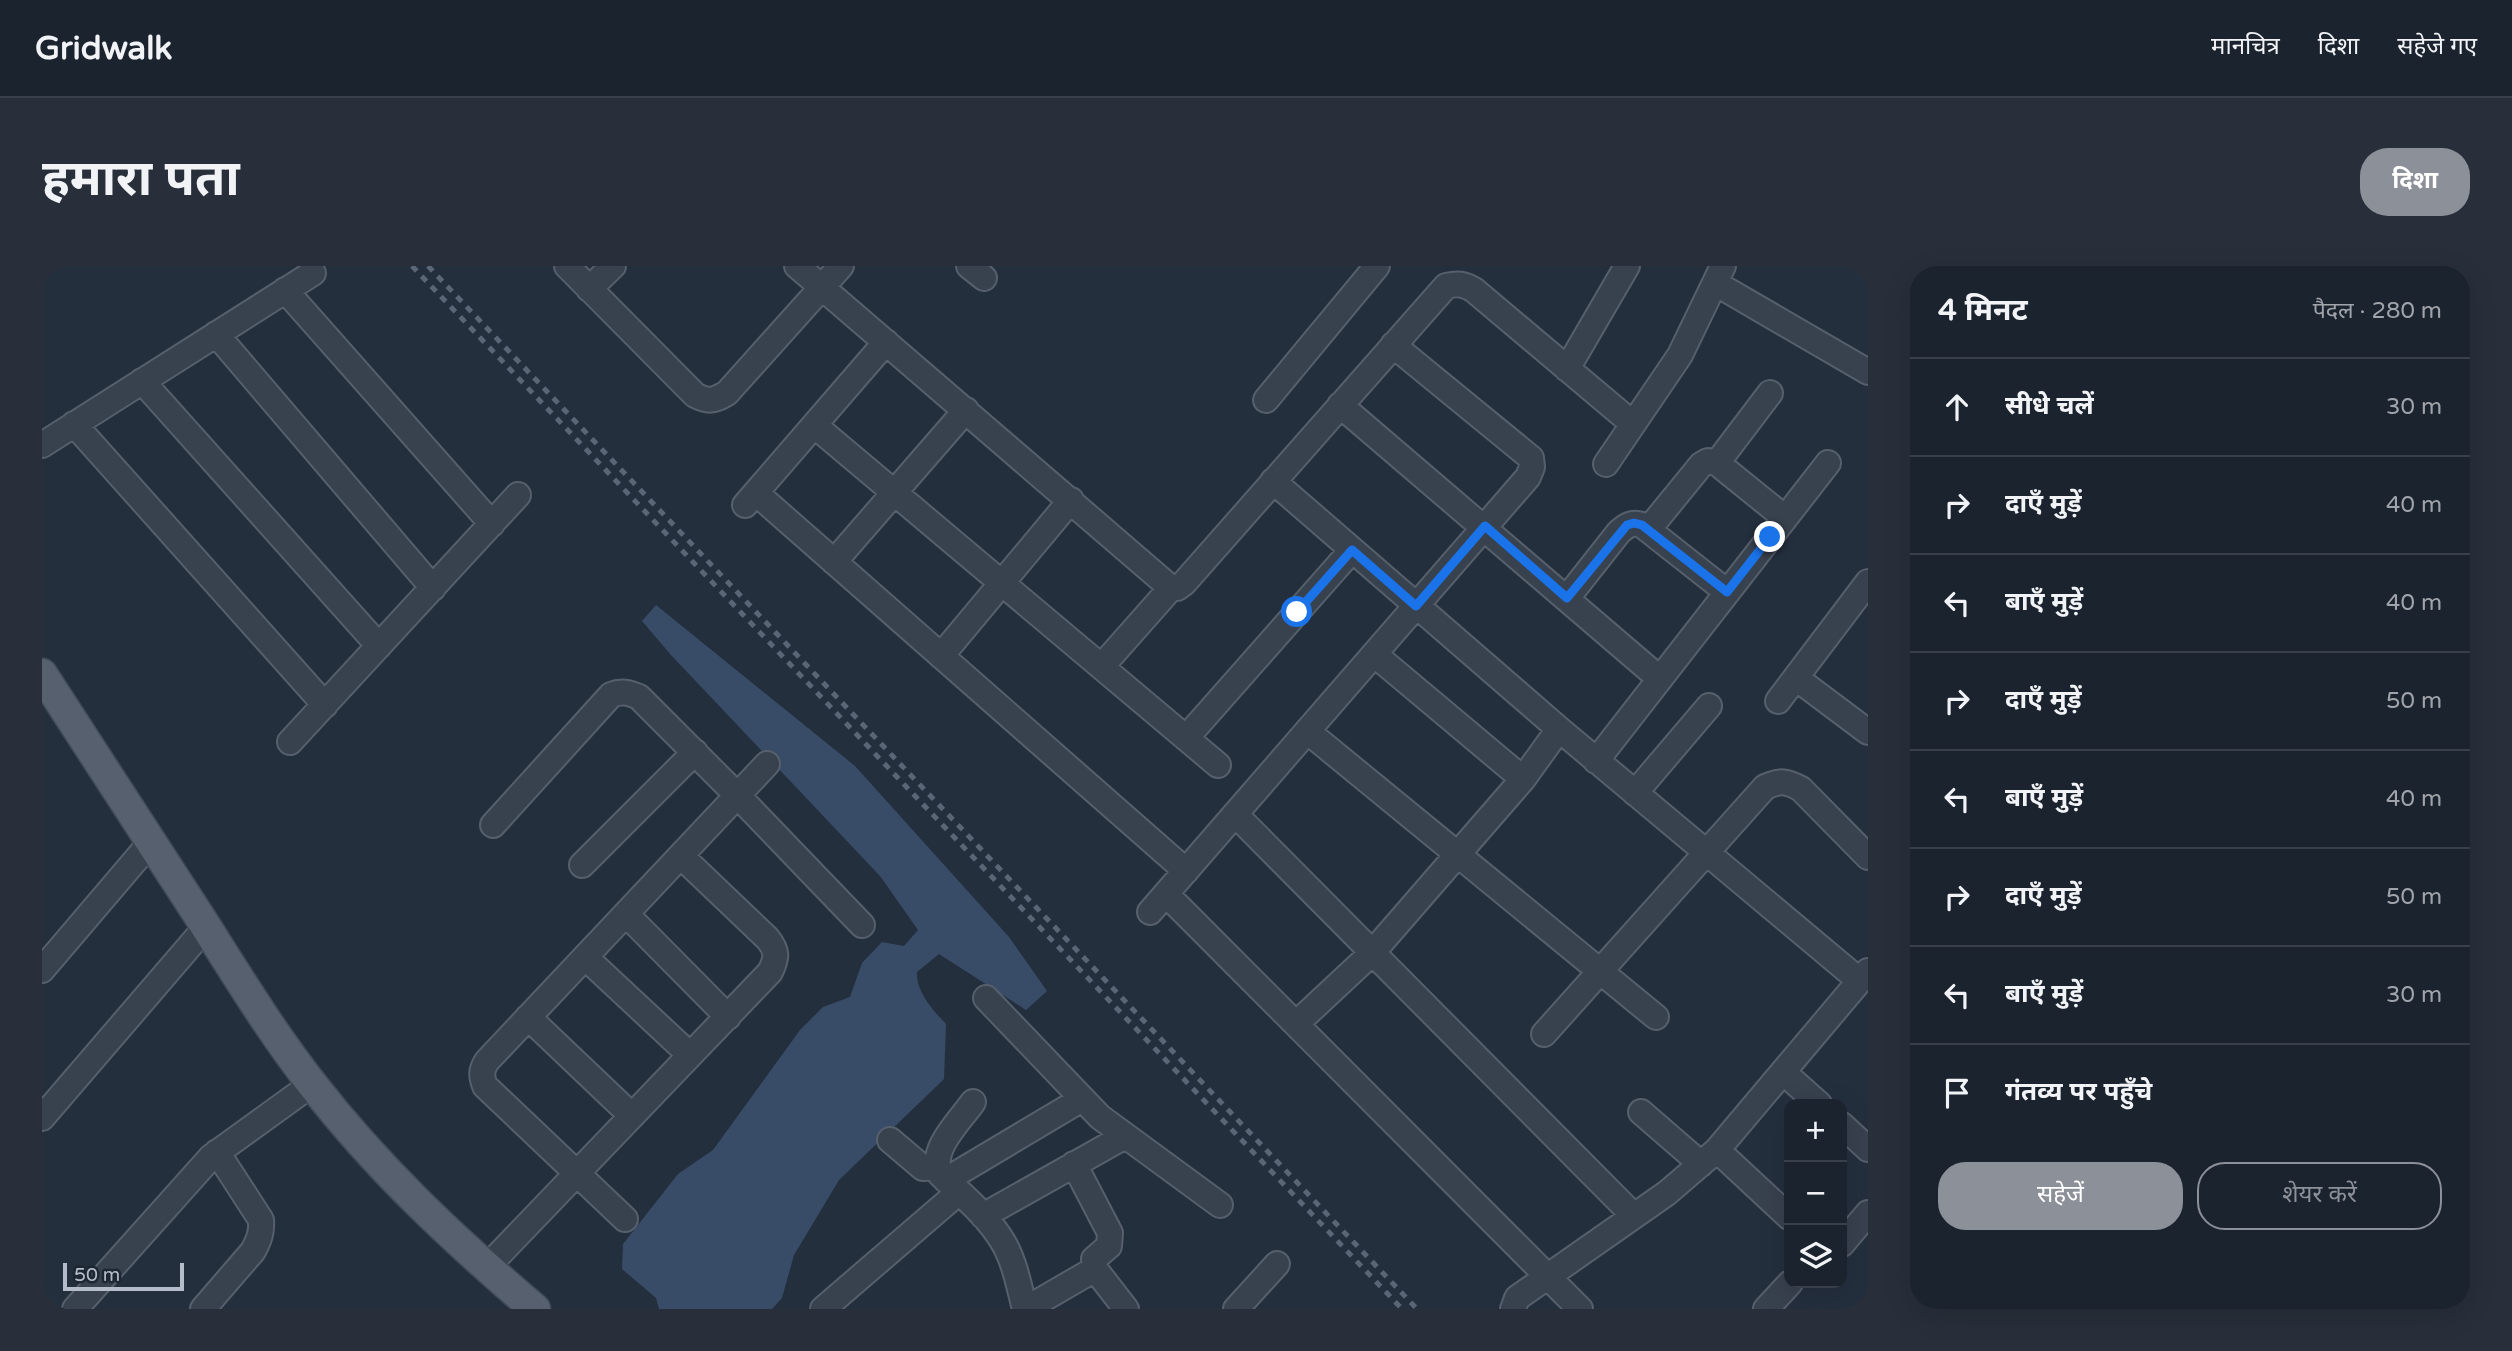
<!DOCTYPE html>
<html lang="hi">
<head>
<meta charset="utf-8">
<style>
	body { margin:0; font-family:"Varela Round","Noto Sans Devanagari",sans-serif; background:#282f3a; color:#f1f3f6 }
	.controls { position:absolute; right:21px; bottom:21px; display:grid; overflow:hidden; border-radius:14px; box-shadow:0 7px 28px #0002 }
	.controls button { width:63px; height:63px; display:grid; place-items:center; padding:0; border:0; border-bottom:2px solid #39404a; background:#1b232e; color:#f1f3f6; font:35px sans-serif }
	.scale { position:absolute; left:21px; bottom:18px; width:121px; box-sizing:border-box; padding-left:7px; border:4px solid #b4bcc9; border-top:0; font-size:19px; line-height:24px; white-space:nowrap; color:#b4bcc9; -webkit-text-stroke:5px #1d2633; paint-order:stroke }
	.stop { position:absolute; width:21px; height:21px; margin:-16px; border:5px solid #1a73e8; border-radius:50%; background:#fff }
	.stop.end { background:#1a73e8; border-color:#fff; box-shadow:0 2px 7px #0008 }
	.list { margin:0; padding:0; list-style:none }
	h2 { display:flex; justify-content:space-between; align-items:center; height:91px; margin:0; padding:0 28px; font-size:30px }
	h2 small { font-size:23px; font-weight:400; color:#a0a4aa }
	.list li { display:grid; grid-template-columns:46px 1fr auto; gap:21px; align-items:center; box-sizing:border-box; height:98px; padding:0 28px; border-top:2px solid #39404a }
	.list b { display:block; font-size:26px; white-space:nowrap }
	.list em { font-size:23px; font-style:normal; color:#a0a4aa }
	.actions { display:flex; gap:14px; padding:21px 28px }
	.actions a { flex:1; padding:16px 0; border:2px solid #8c9099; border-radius:28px; text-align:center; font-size:24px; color:#8c9099 }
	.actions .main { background:#8c9099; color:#fff }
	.icon { flex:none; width:38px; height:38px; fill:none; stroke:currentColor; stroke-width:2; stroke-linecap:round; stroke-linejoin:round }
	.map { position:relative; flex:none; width:1826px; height:1043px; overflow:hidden; border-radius:28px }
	header { display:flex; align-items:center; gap:42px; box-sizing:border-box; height:98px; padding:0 35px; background:#1b232e; border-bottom:2px solid #39404a }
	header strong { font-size:33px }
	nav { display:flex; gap:38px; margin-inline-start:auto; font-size:24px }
	.intro { display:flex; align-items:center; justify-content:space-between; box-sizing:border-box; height:168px; padding:0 42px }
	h1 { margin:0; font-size:49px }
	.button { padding:18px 32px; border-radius:28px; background:#8c9099; color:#fff; font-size:24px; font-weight:700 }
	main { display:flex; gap:42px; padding:0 42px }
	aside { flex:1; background:#1b232e; border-radius:28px; box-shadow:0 7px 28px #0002 }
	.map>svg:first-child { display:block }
</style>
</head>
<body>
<header>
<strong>Gridwalk</strong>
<nav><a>मानचित्र</a><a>दिशा</a><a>सहेजे गए</a></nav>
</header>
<div class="intro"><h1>हमारा पता</h1><a class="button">दिशा</a></div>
<main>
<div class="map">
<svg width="1826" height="1043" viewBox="0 0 1826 1043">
	<rect width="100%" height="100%" fill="#242f3e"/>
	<path fill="#394c67" d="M614,339L813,500L967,671L1005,725L984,744L897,688L875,706C874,726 891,744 904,758L902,813L797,914L752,989L740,1032L730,1043H617L614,1032L580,1003L581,978L636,908L671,884L758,764L781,741L808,731L820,697L840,676L862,680L876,664L838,610L629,389L600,355Z"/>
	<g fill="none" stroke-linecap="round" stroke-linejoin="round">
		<g stroke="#565f6c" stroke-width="28">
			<path id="minor" d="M525,0L653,129C666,136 672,135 685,127L799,0
				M755,0L1129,322
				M927,0L942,12
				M1673,17L1826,106
				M547,23L571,0
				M243,24L450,258
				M174,68L391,322
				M1525,103L1585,0
				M100,115L337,380
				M1728,127L1675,197L1743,252
				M1224,134L1335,0
				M1298,139L1618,413
				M32,158L283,439
				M772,159L1176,499
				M0,179L271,7
				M1564,198L1638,89L1681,0
				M1231,215L1517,463L1818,715
				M714,227L1144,605
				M703,239L844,76
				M1606,264L1659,199L1666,195L1675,197
				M792,296L924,144
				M1525,332L1577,266C1585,259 1590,256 1600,259L1685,326
				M1332,388L1481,513
				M899,390L1029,234
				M1060,400L1129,322H1135L1142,317L1404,20C1416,17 1422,18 1432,24L1591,158
				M1754,412L1826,466
				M1736,435L1826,316
				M1265,465L1614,751
				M1144,472L1310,284
				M248,476L476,229
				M1554,495L1786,197
				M1593,527L1667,440
				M1193,548L1591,949
				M451,559L569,429C579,425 586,426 597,431L696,530L820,659
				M540,599L653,486
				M1124,628L1538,1043
				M1108,646L1486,211L1490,201L1489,192L1351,79
				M584,648L686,751
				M543,691L648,789
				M0,704L109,576
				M944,732L1058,851L1178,939
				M486,751L590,850
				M1254,758L1330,687L1481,513L1517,463
				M1502,768L1723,521C1738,514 1745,515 1759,523L1826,591
				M1741,806L1777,838
				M931,836C918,855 887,883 898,908C920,929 945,949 961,976C973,996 977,1021 983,1043
				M1599,846L1659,898
				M0,852L164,661
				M1800,859L1826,883
				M848,874L881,902L895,901
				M1675,884L1747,951
				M1032,898L1068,967L1067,980L1052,993L1053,1003
				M904,914L1040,833
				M941,950L1083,870
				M583,953L443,820C439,810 439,804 445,795L725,498
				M1800,978L1826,947
				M445,1001L728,706C735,692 736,685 725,672L639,590
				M33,1043L169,891L270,818
				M161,1043L211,985C217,974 220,966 219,954L175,886
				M781,1043L917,926
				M984,1043L1053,1003L1084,1043
				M1194,1043L1235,998
				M1471,1043L1475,1032L1625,927L1675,884L1826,705
				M1724,1043L1748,1017"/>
		</g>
		<g stroke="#414a57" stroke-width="33">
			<path id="major" d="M0,408C54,490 107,573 161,656C196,711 230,767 270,818C335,902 412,974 493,1043"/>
		</g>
		<use href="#minor" stroke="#38414e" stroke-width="24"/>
		<use href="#major" stroke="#56606e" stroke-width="30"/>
		<path stroke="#5a6575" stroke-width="5" stroke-dasharray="7 7" stroke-linecap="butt" d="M370,0L1360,1043
			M386,0L1375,1043"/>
	</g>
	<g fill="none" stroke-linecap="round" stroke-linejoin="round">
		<path stroke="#1a73e8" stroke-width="9" d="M1255,346L1310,284L1374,340L1443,260L1525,332L1585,259L1592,257L1600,259L1685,326L1728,271"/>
	</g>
</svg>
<div class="controls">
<button>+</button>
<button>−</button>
<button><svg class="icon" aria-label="layers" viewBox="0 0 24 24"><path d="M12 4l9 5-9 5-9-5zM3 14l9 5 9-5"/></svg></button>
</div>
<div class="scale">50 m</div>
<div class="stop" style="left:1255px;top:346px"></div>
<div class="stop end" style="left:1728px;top:271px"></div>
</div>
<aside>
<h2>4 मिनट<small>पैदल · 280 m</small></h2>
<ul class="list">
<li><svg class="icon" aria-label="ahead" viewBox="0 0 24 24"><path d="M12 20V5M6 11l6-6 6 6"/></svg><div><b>सीधे चलें</b></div><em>30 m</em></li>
<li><svg class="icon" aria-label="right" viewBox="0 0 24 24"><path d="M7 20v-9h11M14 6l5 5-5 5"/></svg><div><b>दाएँ मुड़ें</b></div><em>40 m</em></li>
<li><svg class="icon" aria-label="left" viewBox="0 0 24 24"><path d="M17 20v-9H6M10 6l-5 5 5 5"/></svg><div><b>बाएँ मुड़ें</b></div><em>40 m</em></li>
<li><svg class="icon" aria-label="right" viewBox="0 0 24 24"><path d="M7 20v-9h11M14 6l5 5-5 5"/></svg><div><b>दाएँ मुड़ें</b></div><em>50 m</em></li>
<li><svg class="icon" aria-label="left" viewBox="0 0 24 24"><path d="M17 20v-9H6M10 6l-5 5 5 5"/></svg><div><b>बाएँ मुड़ें</b></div><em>40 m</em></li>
<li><svg class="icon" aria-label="right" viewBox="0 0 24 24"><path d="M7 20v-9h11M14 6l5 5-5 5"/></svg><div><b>दाएँ मुड़ें</b></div><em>50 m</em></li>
<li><svg class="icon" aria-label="left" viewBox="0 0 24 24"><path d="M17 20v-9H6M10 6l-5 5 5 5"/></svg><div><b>बाएँ मुड़ें</b></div><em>30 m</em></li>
<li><svg class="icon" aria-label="arrive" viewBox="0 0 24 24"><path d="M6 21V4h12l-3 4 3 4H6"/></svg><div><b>गंतव्य पर पहुँचे</b></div></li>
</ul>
<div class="actions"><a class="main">सहेजें</a><a>शेयर करें</a></div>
</aside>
</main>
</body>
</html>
